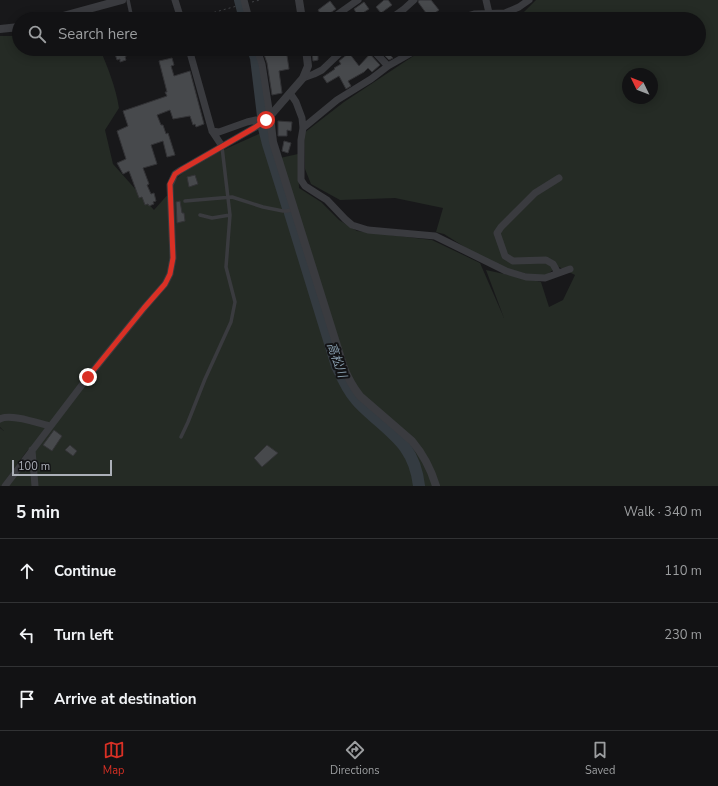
<!DOCTYPE html>
<html lang="en">
<head>
<meta charset="utf-8">
<style>
	body { margin:0; font-family:"Nunito Sans","Noto Sans JP",sans-serif; background:#1f2022; color:#f1f3f6 }
	.compass { position:absolute; left:622px; top:68px; width:36px; height:36px; border-radius:50%; background:#121214; box-shadow:0 2px 10px #0003; rotate:313deg }
	.scale { position:absolute; left:12px; bottom:10px; width:100px; box-sizing:border-box; padding-left:4px; border:2px solid #acb0b8; border-top:0; font-size:11px; line-height:14px; white-space:nowrap; color:#acb0b8; -webkit-text-stroke:3px #131315; paint-order:stroke }
	.stop { position:absolute; width:12px; height:12px; margin:-9px; border:3px solid #d93025; border-radius:50%; background:#fff }
	.stop.end { background:#d93025; border-color:#fff; box-shadow:0 1px 4px #0008 }
	.list { margin:0; padding:0; list-style:none }
	h2 { display:flex; justify-content:space-between; align-items:center; height:52px; margin:0; padding:0 16px; font-size:17px }
	h2 small { font-size:13px; font-weight:400; color:#9c9ea0 }
	.list li { display:grid; grid-template-columns:26px 1fr auto; gap:12px; align-items:center; box-sizing:border-box; height:64px; padding:0 16px; border-top:1px solid #313234 }
	.list b { display:block; font-size:15px; white-space:nowrap }
	.list em { font-size:13px; font-style:normal; color:#9c9ea0 }
	.icon { flex:none; width:22px; height:22px; fill:none; stroke:currentColor; stroke-width:2; stroke-linecap:round; stroke-linejoin:round }
	.map { position:relative; flex:none; width:718px; height:486px; overflow:hidden }
	.search { position:absolute; background:#121214; box-shadow:0 2px 10px #0003; left:12px; right:12px; top:12px; height:44px; display:flex; align-items:center; gap:10px; box-sizing:border-box; padding:0 14px; border-radius:22px; color:#9c9ea0; font-size:15px }
	.sheet { height:244px; background:#121214 }
	nav { display:flex; justify-content:space-around; align-items:center; box-sizing:border-box; height:56px; border-top:1px solid #313234; background:#121214; font-size:11px; color:#9c9ea0 }
	nav a { display:grid; justify-items:center; gap:2px }
	nav .on { color:#d93025 }
	.map>svg:first-child { display:block }
</style>
</head>
<body>
<div class="map">
<svg width="718" height="486" viewBox="0 0 718 486">
	<rect width="100%" height="100%" fill="#18181a"/>
	<path fill="#252b25" fill-rule="evenodd" d="M536,0H718V486H7L41,438L27,451L1,486H0V428L4,431L0,427V36H19V49H100C108,68 116,88 119,108L105,130L113,164L154,210L170,192L176,179L185,171L212,155L261,133L277,189L302,234L280,158L298,154L299,188L321,202L339,220L357,231L432,240L480,263L504,318L486,270L541,282L549,307L563,300L575,275L551,263L553,270L543,278L493,265L444,234L436,232L443,208L395,198L340,200L311,184L305,169L304,133L344,102L424,49H699V19H517ZM628,74H652V98H628Z"/>
	<g fill="none" stroke-linecap="round" stroke-linejoin="round">
		<path stroke="#343b41" stroke-width="12" d="M240,0L245,19
			M253,49L256,58L263,116
			M264,128L268,144L288,208
			M290,213L337,366C342,377 347,389 355,398C360,405 367,410 373,416C398,438 415,450 419,486"/>
	</g>
	<path fill="#47494c" stroke="#333336" d="M384,0H388L392,5L381,13L376,7Z
		M419,0H431L439,10L429,17L418,2Z
		M330,1L336,9L323,18L318,10Z
		M364,2L369,9L358,16L354,9Z
		M115,49H123L126,57H125L126,60L120,62V59L117,60L114,51H116Z
		M262,49H286L289,69L279,71L282,93L272,95L267,63Z
		M386,51L393,58L389,60L383,54Z
		M312,52H318V60L313,61Z
		M349,53L359,66L370,54L380,65L372,72L368,68L364,72L348,81L351,86L346,89L339,76L327,83L323,77L335,69L334,68L341,64L339,61Z
		M172,58L174,65L171,66L174,76L190,71L204,124L196,127L195,124L193,125L190,116L173,119L170,110L157,115L161,125H163L166,134L168,133L175,155L167,157L163,141L151,145L157,164L143,168L149,184L147,185L151,194L154,193L156,201L153,202L154,204L149,206L148,204L145,205L142,197L139,198L129,171L123,174L117,163L126,159L117,131L128,126L123,111L167,96L165,92H167L159,61Z
		M278,121L292,122L291,131L287,130V136H278Z
		M284,141L291,143L288,153L282,151Z
		M195,175L198,184L189,187L187,177Z
		M180,201L182,213H184L185,221L177,223L176,202Z
		M54,430L62,436L52,451L43,445Z
		M70,445L77,451L73,456L65,450Z
		M267,445L278,453L262,467L254,458Z"/>
	<g fill="none" stroke-linecap="round" stroke-linejoin="round">
		<path stroke="#404245" stroke-width="1" stroke-dasharray="2 3" stroke-linecap="butt" d="M252,2L260,0
			M190,19L237,6"/>
		<path stroke="#3a3b3f" stroke-width="3.5" d="M128,0L132,19
			M185,201L232,197L263,207L283,211H287L294,209
			M200,215L212,218L230,215
			M181,437L188,422L205,379L231,322L235,302L226,267L230,215L222,147"/>
		<path stroke="#3a3b3f" stroke-width="7" d="M175,0L181,19
			M244,0L249,19
			M486,0L489,13
			M331,19L358,0
			M390,19L404,9L414,0
			M457,19L474,14L505,13L519,7L529,0
			M189,49L212,131L222,146
			M372,49L388,66L418,49
			M303,78L314,74L322,70L344,49
			M290,93L296,102L302,118L303,128L301,140V180L305,186L319,195L327,200L345,219L352,225L368,230L435,236L506,271L526,277L545,278L570,269
			M303,128L337,100L371,79L388,66
			M212,131L219,132L247,122L256,120H266
			M558,273L553,264L546,260L513,261L505,256L497,233L501,227L535,193L559,178
			M0,419C10,413 38,423 50,426
			M32,450L35,486
			M5,486L88,377L144,308L165,284L170,274L173,258L170,185L175,174L181,170L254,128L266,120L270,116L262,64L257,49"/>
		<path stroke="#3a3b3f" stroke-width="8" d="M299,0L302,19
			M52,19L122,0
			M0,29L19,27
			M306,49L308,66L303,78L270,116L273,142L344,368C348,378 353,387 360,396L412,441C423,454 431,469 436,486"/>
	</g>
	<g fill="none" stroke-linecap="round" stroke-linejoin="round">
		<path stroke="#d93025" stroke-width="5" d="M88,377L144,308L165,284L170,274L173,258L170,184L175,174L181,170L254,128L266,120"/>
	</g>
	<g text-anchor="middle" dominant-baseline="central" stroke-width="4" stroke-linejoin="round" paint-order="stroke">
		<g font-size="12" font-style="italic" fill="#889eae" stroke="#131315">
			<text transform="translate(337 360) rotate(71)">高松川</text>
		</g>
	</g>
</svg>
<svg class="compass" viewBox="-18 -18 36 36"><path d="M0-13l5 13h-10z" fill="#e53935"/><path d="M0 13l5-13h-10z" fill="#9c9ea0"/></svg>
<div class="scale">100 m</div>
<div class="stop" style="left:266px;top:120px"></div>
<div class="stop end" style="left:88px;top:377px"></div>
<div class="search"><svg class="icon" aria-label="search" viewBox="0 0 24 24"><circle cx="10" cy="10" r="6"/><path d="M15 15l6 6"/></svg>Search here</div>
</div>
<section class="sheet">
<h2>5 min<small>Walk · 340 m</small></h2>
<ul class="list">
<li><svg class="icon" aria-label="ahead" viewBox="0 0 24 24"><path d="M12 20V5M6 11l6-6 6 6"/></svg><div><b>Continue</b></div><em>110 m</em></li>
<li><svg class="icon" aria-label="left" viewBox="0 0 24 24"><path d="M17 20v-9H6M10 6l-5 5 5 5"/></svg><div><b>Turn left</b></div><em>230 m</em></li>
<li><svg class="icon" aria-label="arrive" viewBox="0 0 24 24"><path d="M6 21V4h12l-3 4 3 4H6"/></svg><div><b>Arrive at destination</b></div></li>
</ul>
</section>
<nav>
<a class="on"><svg class="icon" aria-label="map" viewBox="0 0 24 24"><path d="M3 6l6-2 6 2 6-2v14l-6 2-6-2-6 2zM9 4v14M15 6v14"/></svg>Map</a>
<a><svg class="icon" aria-label="directions" viewBox="0 0 24 24"><path d="M12 3l9 9-9 9-9-9zM9 14v-3h6M13 9l2 2-2 2"/></svg>Directions</a>
<a><svg class="icon" aria-label="saved" viewBox="0 0 24 24"><path d="M7 4h10v16l-5-4-5 4z"/></svg>Saved</a>
</nav>
</body>
</html>
